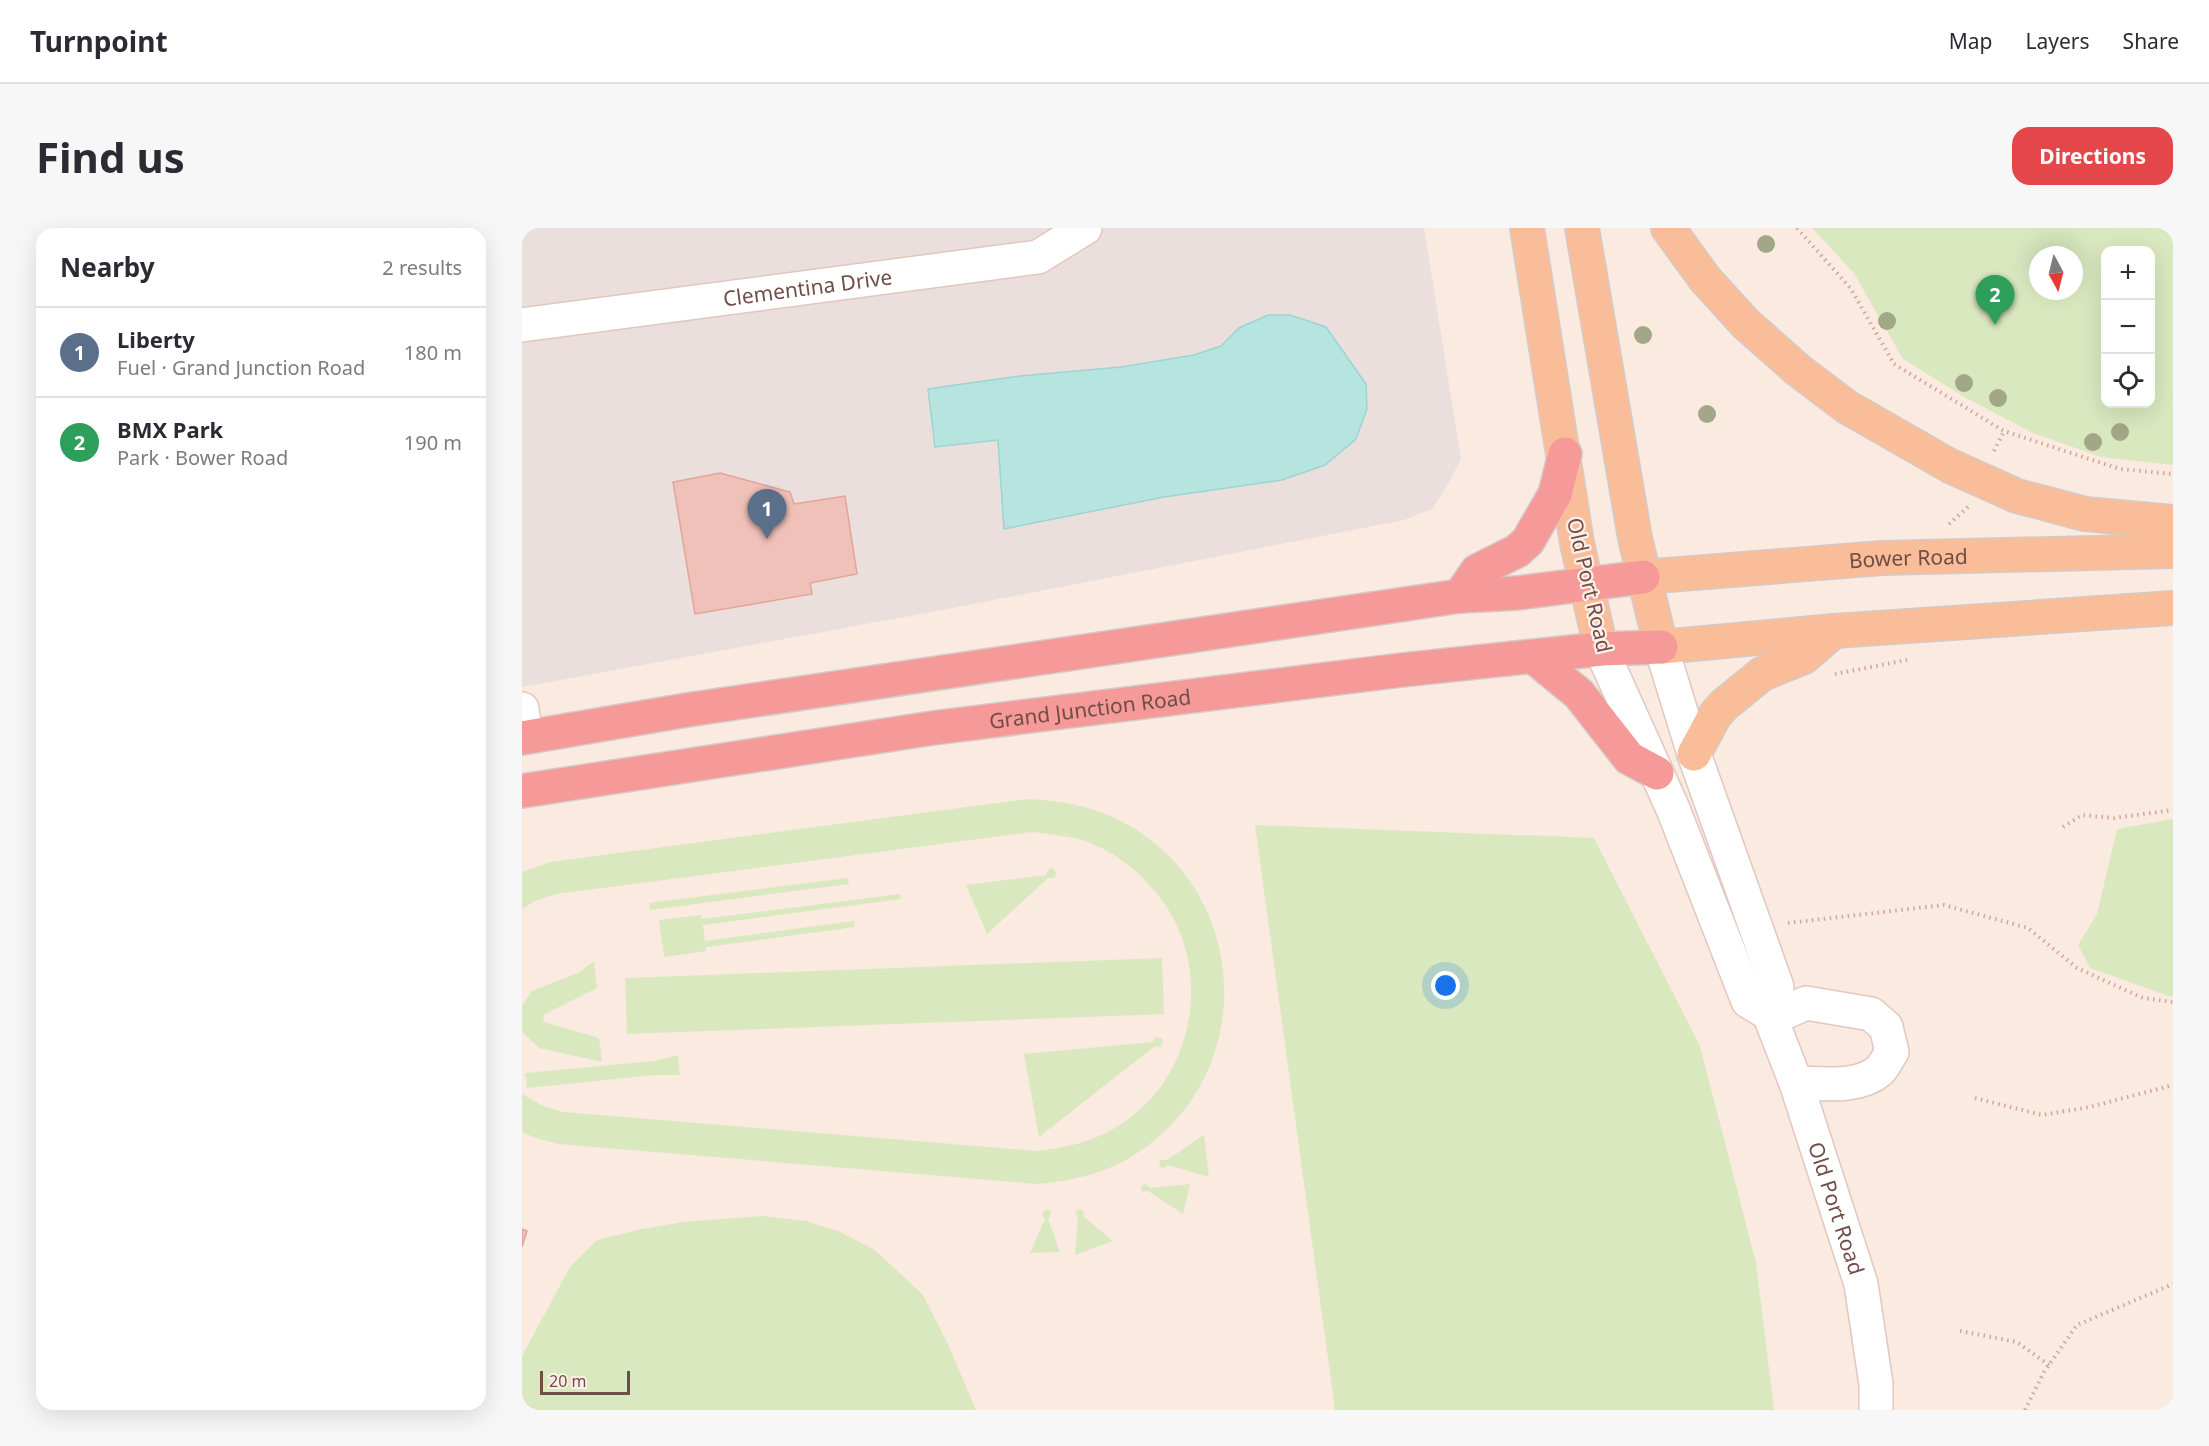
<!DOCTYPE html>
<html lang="en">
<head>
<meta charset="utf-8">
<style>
	body { margin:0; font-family:"Noto Sans",sans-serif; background:#f7f7f7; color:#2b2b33 }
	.controls { position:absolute; right:18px; top:18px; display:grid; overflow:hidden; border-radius:12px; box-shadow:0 6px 24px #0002 }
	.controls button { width:54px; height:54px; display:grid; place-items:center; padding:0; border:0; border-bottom:2px solid #e1e1e2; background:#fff; color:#2b2b33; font:30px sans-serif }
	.compass { position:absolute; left:1507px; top:18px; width:54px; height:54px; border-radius:50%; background:#fff; box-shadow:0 6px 24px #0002; rotate:173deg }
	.scale { position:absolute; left:18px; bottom:15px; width:90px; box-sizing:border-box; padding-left:6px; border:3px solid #714d48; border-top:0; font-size:16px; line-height:21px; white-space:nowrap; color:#714d48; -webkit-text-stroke:4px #ffefe6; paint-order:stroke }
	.you { position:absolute; left:924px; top:758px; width:21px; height:21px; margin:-15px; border:4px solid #fff; border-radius:50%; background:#1a73e8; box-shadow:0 0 0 9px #1a73e833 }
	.badge { display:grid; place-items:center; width:39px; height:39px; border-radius:50%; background:#e3474a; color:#fff; font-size:20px; font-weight:700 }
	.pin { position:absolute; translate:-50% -50px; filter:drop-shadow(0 2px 3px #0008) }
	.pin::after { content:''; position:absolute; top:32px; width:21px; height:18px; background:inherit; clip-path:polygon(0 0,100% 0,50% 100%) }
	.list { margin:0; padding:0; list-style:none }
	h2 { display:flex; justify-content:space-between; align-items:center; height:78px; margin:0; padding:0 24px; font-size:26px }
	h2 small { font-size:20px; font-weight:400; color:#7c7c81 }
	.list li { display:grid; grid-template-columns:39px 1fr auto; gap:18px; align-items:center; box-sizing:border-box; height:90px; padding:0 24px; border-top:2px solid #e1e1e2 }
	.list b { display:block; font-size:22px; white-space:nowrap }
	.list p { margin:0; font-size:20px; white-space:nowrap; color:#7c7c81 }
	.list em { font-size:20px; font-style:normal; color:#7c7c81 }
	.icon { flex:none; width:33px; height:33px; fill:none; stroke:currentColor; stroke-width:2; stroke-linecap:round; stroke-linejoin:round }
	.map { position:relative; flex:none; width:1651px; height:1182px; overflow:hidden; border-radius:18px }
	header { display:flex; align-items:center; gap:36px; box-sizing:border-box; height:84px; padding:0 30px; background:#fff; border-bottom:2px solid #e1e1e2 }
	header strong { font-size:28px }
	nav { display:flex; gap:33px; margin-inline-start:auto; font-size:21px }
	.intro { display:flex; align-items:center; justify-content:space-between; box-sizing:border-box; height:144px; padding:0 36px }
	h1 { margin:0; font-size:42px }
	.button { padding:15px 27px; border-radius:18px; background:#e3474a; color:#fff; font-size:21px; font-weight:700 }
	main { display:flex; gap:36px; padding:0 36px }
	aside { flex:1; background:#fff; border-radius:18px; box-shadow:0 6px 24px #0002 }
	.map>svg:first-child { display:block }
</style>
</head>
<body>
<header>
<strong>Turnpoint</strong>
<nav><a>Map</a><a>Layers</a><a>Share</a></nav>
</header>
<div class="intro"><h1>Find us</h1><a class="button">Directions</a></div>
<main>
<aside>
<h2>Nearby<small>2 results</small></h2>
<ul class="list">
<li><span class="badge" style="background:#5c6f8a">1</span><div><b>Liberty</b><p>Fuel · Grand Junction Road</p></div><em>180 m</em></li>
<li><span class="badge" style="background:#2e9e5b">2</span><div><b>BMX Park</b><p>Park · Bower Road</p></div><em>190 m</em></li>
</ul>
</aside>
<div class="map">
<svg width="1651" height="1182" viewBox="0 0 1651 1182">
	<rect width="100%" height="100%" fill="#fbeae0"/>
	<path fill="#eadfdc" d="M0,0H902L939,231L925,258L910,281L882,292L426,381L0,459Z"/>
	<path fill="#d9e8bf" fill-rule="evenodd" d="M1290,0H1651V237L1579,229L1511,205L1444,170L1381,131L1332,45ZM1584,22H1628V176H1584ZM1516,27H1552V63H1516Z
		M506,571C537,573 567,577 595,591C734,660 739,855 604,932C576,947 547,953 516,956L37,916L14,910L0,904V866L21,878L41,884L515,923C543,920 569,914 593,900C671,855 693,746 641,674C622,647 595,624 563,613C546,608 528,606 510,604L34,666L13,673L0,681V644L28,634Z
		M1651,591V768H1647L1568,740L1556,717L1575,686L1595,601Z
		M733,597L1072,610L1178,818L1234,1035L1252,1182H813Z
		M530,640L535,645L532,650H526L465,706L444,657L524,647L525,643Z
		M326,650L327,656L128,682L127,675Z
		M378,666L379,671L181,697L183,713L332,693L333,699L184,719V723L142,729L137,692L179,687L180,691Z
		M640,730L642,786L105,806L103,750Z
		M72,733L75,760L21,787L22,794L77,810L80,834L17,820L0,804V778L10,763L58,744Z
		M634,809L640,811L641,813L639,819L633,818L517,909L502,826L631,814Z
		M156,827L158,847H133L5,860L3,845L132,833Z
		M682,907L687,949L646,937L642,940L637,938L638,932H645Z
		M624,956L628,960L668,956L661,986L626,963L620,964L619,958Z
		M558,981L562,985L561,988L591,1013L553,1027L556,990L553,984Z
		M523,982L528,983L529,986L526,991L538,1024L508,1025L523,991L520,986Z
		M240,988L284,993L316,1003L353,1022L401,1067L425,1114L454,1182H0V1128L48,1039L75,1012L115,1002L161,994Z"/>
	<path fill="#b6e4df" stroke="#9cd5d0" stroke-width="1.5" d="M746,87H768L804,99L844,156L845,181L834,211L803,237L760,252L642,269L482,301L476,212L413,219L406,161L498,148L599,139L672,127L699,118L717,100Z"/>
	<path fill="#f0c1b8" stroke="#e2a499" stroke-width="1.5" d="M198,245L268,264L272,276L323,268L335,346L288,355L290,366L173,386L151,254Z
		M0,1001L5,1003L0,1019Z"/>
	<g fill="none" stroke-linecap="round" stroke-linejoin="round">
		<g stroke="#e1c7bf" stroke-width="36">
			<g id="minor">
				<path id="s1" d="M0,97L516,29L563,0"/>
				<path d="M1139,419L1172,526L1255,759L1247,786"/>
				<path id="s2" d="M1079,421L1151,581L1226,773L1247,786L1249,791L1274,855L1339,1056L1354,1156V1182"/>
				<path d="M0,481L4,509"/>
				<path d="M1249,791L1284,775L1349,786L1364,799L1370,824C1366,829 1362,839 1357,843C1336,861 1299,855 1274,855"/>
			</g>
		</g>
		<g stroke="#d4cac8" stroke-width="36">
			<g id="major">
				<path d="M1005,0L1055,315L1079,421"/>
				<path d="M1060,0L1113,310L1139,419L1312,403L1651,380"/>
				<path d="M1146,0L1183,51L1223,95L1276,142L1325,179L1428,238L1495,268L1563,286L1651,294"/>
				<path id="s3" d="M1121,349L1360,330L1651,323"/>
				<path d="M1172,526L1193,487L1202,477L1240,446L1282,429L1312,403"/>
			</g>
		</g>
		<g stroke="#d4cac8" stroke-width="36">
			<g id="highway">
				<path d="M938,368L955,343L995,323L1006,313L1033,266L1043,226"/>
				<path d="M1013,430L1057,466L1107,530L1135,545"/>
				<path d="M0,510L165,482L938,368L995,365L1121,349"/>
				<path id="s4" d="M0,563L411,500L880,442L1079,421L1139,419"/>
			</g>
		</g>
		<path stroke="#d4a49c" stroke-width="4" stroke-dasharray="1.5 4.5" stroke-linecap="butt" d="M1275,0L1329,61L1372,136L1482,203L1598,241L1651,246
			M1472,223L1482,203
			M1427,296L1446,279
			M1313,446L1385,432
			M1541,599L1560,587L1592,590L1651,582
			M1266,695L1422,677L1506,700L1555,740L1621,770L1651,774
			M1453,870L1520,887L1568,879L1651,857
			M1438,1103L1495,1114L1527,1137
			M1503,1182L1522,1144L1555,1097L1651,1056"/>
		<use href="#minor" stroke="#fff" stroke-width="33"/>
		<use href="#major" stroke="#f9be99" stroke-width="33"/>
		<use href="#highway" stroke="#f59a98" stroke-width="33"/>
	</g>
	<g fill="#a2a787">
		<circle cx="1244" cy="16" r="9"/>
		<circle cx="1365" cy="93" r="9"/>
		<circle cx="1121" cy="107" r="9"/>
		<circle cx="1442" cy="155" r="9"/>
		<circle cx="1476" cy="170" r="9"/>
		<circle cx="1185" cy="186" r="9"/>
		<circle cx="1598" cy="204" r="9"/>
		<circle cx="1571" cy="214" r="9"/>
	</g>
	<g text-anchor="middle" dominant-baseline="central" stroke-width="4.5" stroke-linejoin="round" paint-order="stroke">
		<g font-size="21" fill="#714d48" stroke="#ffefe6">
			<text stroke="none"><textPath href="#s1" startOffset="288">Clementina Drive</textPath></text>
			<text stroke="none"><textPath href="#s3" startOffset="266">Bower Road</textPath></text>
			<text transform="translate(1068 357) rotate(77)">Old Port Road</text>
			<text stroke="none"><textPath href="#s4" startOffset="574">Grand Junction Road</textPath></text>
			<text stroke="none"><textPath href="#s2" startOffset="612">Old Port Road</textPath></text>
		</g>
	</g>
</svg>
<div class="controls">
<button>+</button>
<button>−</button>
<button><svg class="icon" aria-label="locate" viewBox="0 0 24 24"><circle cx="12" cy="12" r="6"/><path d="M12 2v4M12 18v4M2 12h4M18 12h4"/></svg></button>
</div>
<svg class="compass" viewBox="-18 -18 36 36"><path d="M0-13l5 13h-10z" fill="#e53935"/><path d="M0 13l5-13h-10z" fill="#7c7c81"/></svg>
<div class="scale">20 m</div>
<div class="you"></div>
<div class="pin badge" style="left:245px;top:311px;background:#5c6f8a">1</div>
<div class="pin badge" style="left:1473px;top:97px;background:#2e9e5b">2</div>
</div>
</main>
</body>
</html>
